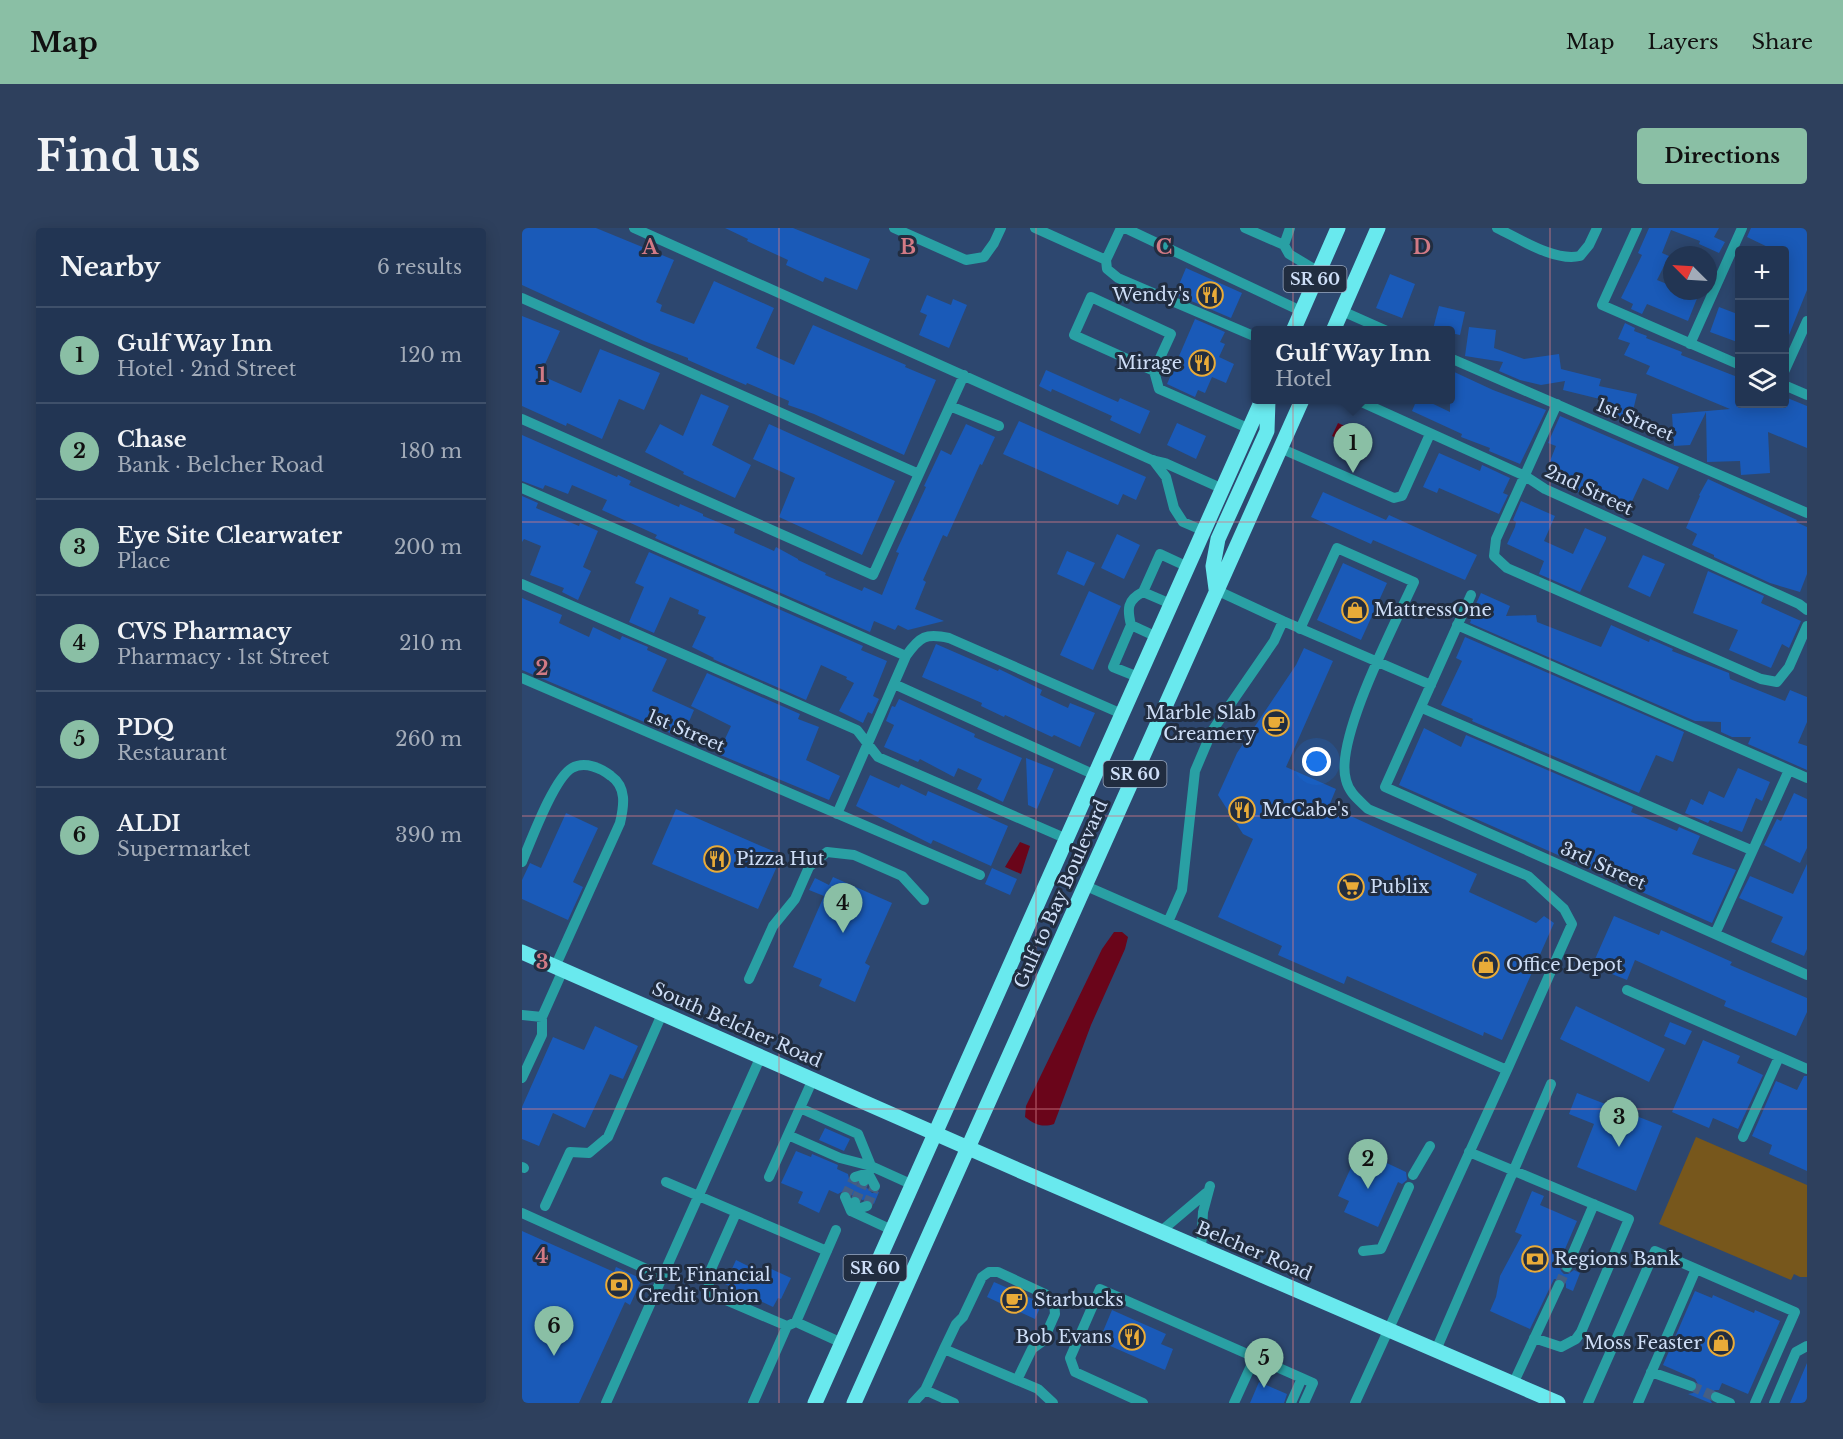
<!DOCTYPE html>
<html lang="en">
<head>
<meta charset="utf-8">
<style>
	body { margin:0; font-family:"Libre Baskerville",serif; background:#2e405d; color:#f1f3f6 }
	.controls { position:absolute; right:18px; top:18px; display:grid; overflow:hidden; border-radius:6px; box-shadow:0 3px 15px #0003 }
	.controls button { width:54px; height:54px; display:grid; place-items:center; padding:0; border:0; border-bottom:2px solid #3f506a; background:#223553; color:#f1f3f6; font:30px sans-serif }
	.compass { position:absolute; left:1141px; top:18px; width:54px; height:54px; border-radius:50%; background:#223553; box-shadow:0 3px 15px #0003; rotate:294deg }
	.you { position:absolute; left:795px; top:534px; width:21px; height:21px; margin:-15px; border:4px solid #fff; border-radius:50%; background:#1a73e8; box-shadow:0 0 0 9px #1a73e833 }
	.badge { display:grid; place-items:center; width:39px; height:39px; border-radius:50%; background:#8abfa5; color:#111; font-size:20px; font-weight:700 }
	.pin { position:absolute; translate:-50% -50px; filter:drop-shadow(0 2px 3px #0008) }
	.pin::after { content:''; position:absolute; top:32px; width:21px; height:18px; background:inherit; clip-path:polygon(0 0,100% 0,50% 100%) }
	.popup { position:absolute; left:729px; top:98px; width:204px; height:78px; box-sizing:border-box; display:grid; place-content:center; border-radius:6px; background:#223553; filter:drop-shadow(0 2px 4px #0005); font-size:20px; white-space:nowrap; color:#a2abb8 }
	.popup b { font-size:22px; color:#f1f3f6 }
	.popup::after { content:''; position:absolute; left:50%; top:100%; margin-left:-12px; border:12px solid transparent; border-top-color:#223553 }
	.list { margin:0; padding:0; list-style:none }
	h2 { display:flex; justify-content:space-between; align-items:center; height:78px; margin:0; padding:0 24px; font-size:26px }
	h2 small { font-size:20px; font-weight:400; color:#a2abb8 }
	.list li { display:grid; grid-template-columns:39px 1fr auto; gap:18px; align-items:center; box-sizing:border-box; height:96px; padding:0 24px; border-top:2px solid #3f506a }
	.list b { display:block; font-size:22px; white-space:nowrap }
	.list p { margin:0; font-size:20px; white-space:nowrap; color:#a2abb8 }
	.list em { font-size:20px; font-style:normal; color:#a2abb8 }
	.icon { flex:none; width:33px; height:33px; fill:none; stroke:currentColor; stroke-width:2; stroke-linecap:round; stroke-linejoin:round }
	.map { position:relative; flex:none; width:1285px; height:1175px; overflow:hidden; border-radius:6px }
	header { display:flex; align-items:center; gap:36px; box-sizing:border-box; height:84px; padding:0 30px; background:#8abfa5; color:#111 }
	header strong { font-size:28px }
	nav { display:flex; gap:33px; margin-inline-start:auto; font-size:21px }
	.intro { display:flex; align-items:center; justify-content:space-between; box-sizing:border-box; height:144px; padding:0 36px }
	h1 { margin:0; font-size:42px }
	.button { padding:15px 27px; border-radius:6px; background:#8abfa5; color:#111; font-size:21px; font-weight:700 }
	main { display:flex; gap:36px; padding:0 36px }
	aside { flex:1; background:#223553; border-radius:6px; box-shadow:0 3px 15px #0003 }
	.map>svg:first-child { display:block }
</style>
</head>
<body>
<header>
<strong>Map</strong>
<nav><a>Map</a><a>Layers</a><a>Share</a></nav>
</header>
<div class="intro"><h1>Find us</h1><a class="button">Directions</a></div>
<main>
<aside>
<h2>Nearby<small>6 results</small></h2>
<ul class="list">
<li><span class="badge">1</span><div><b>Gulf Way Inn</b><p>Hotel · 2nd Street</p></div><em>120 m</em></li>
<li><span class="badge">2</span><div><b>Chase</b><p>Bank · Belcher Road</p></div><em>180 m</em></li>
<li><span class="badge">3</span><div><b>Eye Site Clearwater</b><p>Place</p></div><em>200 m</em></li>
<li><span class="badge">4</span><div><b>CVS Pharmacy</b><p>Pharmacy · 1st Street</p></div><em>210 m</em></li>
<li><span class="badge">5</span><div><b>PDQ</b><p>Restaurant</p></div><em>260 m</em></li>
<li><span class="badge">6</span><div><b>ALDI</b><p>Supermarket</p></div><em>390 m</em></li>
</ul>
</aside>
<div class="map">
<svg width="1285" height="1175" viewBox="0 0 1285 1175">
	<rect width="100%" height="100%" fill="#2d476f"/>
	<path fill="#77571c" d="M1174,909L1285,957V1049H1278L1272,1046L1269,1052L1137,996Z"/>
	<path fill="#6a051a" d="M816,195L842,207L836,220L810,208Z
		M498,614L508,618L499,646L483,639Z
		M592,704H600L606,709L603,721L569,797L532,896C520,900 512,896 503,889L504,878L580,721Z"/>
	<path fill="#1a5ab8" d="M0,0H74L152,32L134,74L140,77L138,83L172,96L192,53L252,80L234,120L272,137L291,97L384,137L383,139L414,152L382,227L292,186L266,177L267,173L225,155L224,157L191,143L166,132V130L122,113L0,57Z
		M203,0H271L348,31L335,62L303,49L301,54L264,37L266,32L225,13L226,11Z
		M1127,0H1197L1192,9L1203,14L1197,25L1177,16L1178,13L1149,2L1140,25L1147,28L1135,52L1150,58V63H1162L1176,68L1166,93L1125,76L1120,86L1109,81L1111,76L1099,70L1120,27L1116,25Z
		M1229,0H1285V62L1263,117V22H1252L1225,9Z
		M664,40L720,65L709,90L653,66Z
		M868,46L893,56L880,90L854,80Z
		M405,67L429,77L431,71L445,77L427,120L397,107L405,87L398,84Z
		M917,78L943,84L938,107L928,105V102L911,101Z
		M1197,79L1218,87V115L1188,104Z
		M0,88L38,103L18,147L59,165L78,121L138,145L122,182L97,171L80,211L45,195L44,198L0,178Z
		M673,91L703,104L698,114L703,116L697,129L712,136L704,155L690,149L683,165L676,162L673,169L645,156Z
		M1103,95L1113,100L1112,103L1125,108L1124,110L1160,124L1159,127L1218,150V176H1263V169L1285,178V220L1246,204L1248,245L1219,247L1218,233L1185,234L1184,184L1168,217L1152,218L1150,186L1208,181L1124,146L1128,138L1102,127L1108,115L1096,111Z
		M947,99L974,102L972,120L1002,131L1037,126L1039,141L1079,151L1077,158L1115,166L1109,191L1083,185L1086,173L1041,162L1043,153L1019,157L998,152L977,143L981,134L943,128Z
		M524,142L596,174L598,170L628,183L618,206L588,192L590,188L530,161L529,164L517,158Z
		M928,142L971,162L1024,182L998,236L967,223L968,220L939,209L940,206L890,183L895,171H901L928,184Z
		M179,166L207,178L190,217L229,237L213,270L161,246L162,244L123,224L138,196L161,208Z
		M1038,188L1157,239L1146,262L1121,250L1104,286L1022,248L1034,218L1026,215Z
		M497,193L624,249L614,272L601,266L596,277L481,226Z
		M655,195L684,208L674,231L645,217Z
		M247,196L373,253L340,327L257,289L273,250L231,231Z
		M444,196L473,209L460,237L458,236L425,309L421,307L401,352L404,354L393,381L422,393L386,402L376,397L373,402L352,393L348,404L133,310L135,307L80,282L85,272L50,257L46,266L23,257L21,261L0,253V207L95,249L96,247L109,253L107,257L157,279L158,276L181,286V288L213,301L212,305L252,323L254,319L276,331V332L304,345L303,347L340,363L342,359L360,367L377,325L374,324L404,259L402,258L419,222L429,227Z
		M917,225L958,243L960,237L988,250L981,265L986,267L977,286L917,260L915,265L901,259Z
		M1186,251L1275,292L1274,294L1285,299V346L1278,364L1248,355L1192,329V327L1170,317L1175,306L1164,300L1178,268L1177,267Z
		M801,264L864,292L867,287L955,327L943,352L851,312L849,316L789,289Z
		M0,268L16,275L14,280L57,298L58,295L76,303L61,339L69,343L56,372L40,364L42,360L8,347L19,318L2,311L0,314Z
		M999,273L1033,288L1022,313L1051,326L1063,300L1084,309V311L1058,364L1017,346L1022,333L985,316L993,299L994,294L991,292Z
		M595,306L618,317L602,351L579,340Z
		M545,323L573,335L562,358L535,346Z
		M127,324L341,418L339,422L365,433L351,468L357,471L350,486L346,484L341,495L317,483L332,455L324,451L325,449L299,437L284,472L191,431L192,430L170,419L184,389L176,386L177,382L148,369L132,405L107,394L122,359L113,355Z
		M1121,327L1143,336L1128,369L1106,359Z
		M821,335L865,355L839,412L795,392Z
		M1186,343L1242,368L1239,375L1279,393L1267,420L1260,416L1249,440L1207,422L1216,402L1171,385Z
		M567,363L599,378L571,442L538,427Z
		M959,365L988,378L984,388L1014,387L1015,394L1079,419L1089,397L1127,414L1128,411L1151,421L1150,423L1207,445L1208,451L1263,473L1268,462L1285,469V494L1276,515L1285,518V542L1226,516L1229,509H1210L1199,504V494L1173,493L948,395L949,392L947,391Z
		M0,370L40,387L37,395L67,409L71,399L98,412L100,408L126,419L125,422L145,431L130,463L172,482L160,510L0,442Z
		M943,409L1162,504L1151,534L1134,527L1117,565L950,493L951,491L919,477L940,433L934,430Z
		M414,416L476,443L477,441L520,462L518,467L546,480L548,475L573,485L558,519L532,507L530,509L483,487L482,489L459,478L460,475L400,449Z
		M782,420L811,433L764,539L814,561L807,578L955,646L947,664L1014,695L1022,688L1032,695L980,812L962,804L961,808L825,748L822,756L756,727L760,718L696,689L731,611L721,606L696,567L715,525L774,437Z
		M185,445L278,486L276,491L297,499L284,532L318,548L307,572L196,526L209,498L169,478Z
		M377,471L453,506L452,509L500,530L481,574L455,561L460,551L436,540L432,549L398,531L396,534L362,519L372,497L364,493L370,478L373,479Z
		M902,500L939,519L944,507L1111,579L1109,584L1155,603L1157,599L1178,608L1170,626L1214,642L1190,695L877,557Z
		M504,530L532,541L515,581L506,577Z
		M1216,540L1248,554L1240,573L1234,570L1220,604L1188,592L1186,595L1163,585L1169,571L1181,577L1187,563L1202,570Z
		M348,547L377,560L379,556L404,568L406,563L486,598L469,638L411,612L409,616L334,578Z
		M1272,565L1285,571V620L1278,635L1242,617L1255,591L1259,593Z
		M154,581L260,627L236,681L130,636Z
		M44,585L76,600L51,654L61,659L46,692L0,671V652L8,635L19,640Z
		M1285,636V721L1282,728L1249,714L1261,689L1217,670L1228,648L1271,666Z
		M470,640L495,651L488,667L463,656Z
		M311,649L370,675L343,735L348,738L333,774L297,758L300,751L271,739L302,668L287,662L293,650L307,657Z
		M1092,688L1137,707L1139,702L1210,734L1208,737L1285,770V784L1274,808L1202,778L1204,773L1113,732L1105,752L1070,738Z
		M1054,778L1143,821L1127,854L1038,811Z
		M1148,794L1170,803L1163,817L1142,808Z
		M73,798L116,818L101,851L88,846L63,900L31,885L17,918L0,911V879L31,809L62,822Z
		M1181,812L1218,828L1215,835L1241,847L1216,901L1191,890L1187,900L1150,884Z
		M1282,848H1285V943L1247,926L1250,917L1230,908L1254,853L1275,862Z
		M1055,865L1140,898L1114,963L1055,939L1072,896L1047,886Z
		M303,900L328,911L322,923L297,912Z
		M837,922L884,944L885,952L880,956L876,954L856,999L822,984L827,973L816,968Z
		M274,923L289,929L290,926L316,937L315,941L326,946L328,955L335,956L339,960H345L350,965L357,964L352,976L347,971L340,972L337,967H330L323,962L316,966L307,962L297,985L276,975L281,964L259,955Z
		M1010,963L1022,968L1018,977L1055,993L1037,1035L1039,1043L1042,1046H1046L1052,1042L1058,1045L1051,1063L1044,1060V1056L1041,1051H1032L1008,1101L968,1083L974,1069L978,1048L1000,1007L993,1004Z
		M0,1003L92,1044L94,1039L120,1051L108,1077L103,1074L57,1175H0Z
		M214,1032L242,1046L245,1039L269,1050L259,1071L256,1070L251,1079L203,1056Z
		M472,1054L520,1075L513,1091L465,1069Z
		M1173,1063L1190,1070L1191,1067L1232,1085L1233,1082L1258,1093L1226,1166L1200,1155L1197,1162H1193L1187,1166V1170L1190,1175H1188L1166,1166L1171,1165L1176,1161V1156L1173,1151L1141,1137Z
		M590,1082L644,1106L639,1116L651,1121L643,1142L577,1113Z
		M1285,1135V1175H1268Z
		M737,1154L765,1166L762,1175H728Z"/>
	<g fill="none" stroke-linecap="round" stroke-linejoin="round">
		<path stroke="#455e83" stroke-width="10" stroke-dasharray="10 5" stroke-linecap="butt" d="M323,969L333,949
			M333,974L342,953
			M345,978L353,958
			M1037,1057L1045,1039
			M1169,1158L1194,1169"/>
		<path stroke="#29a0a4" stroke-width="10" d="M112,0L630,232L643,235L701,261
			M372,0L444,32L462,29L472,15L479,0
			M513,0L584,32
			M599,0L584,32L585,41L596,50L734,109
			M603,0L779,83
			M723,0L762,17L767,26L797,44
			M975,0C998,11 1033,34 1058,28L1067,17L1075,0
			M1115,0L1080,77L1218,137
			M762,17L768,0
			M0,70L397,246
			M820,83L865,103
			M1168,116L1220,0
			M928,130L1285,285
			M632,143L552,107L569,69L649,106L632,143L637,161L728,201
			M1262,144L1285,93
			M1262,157L1285,167
			M835,172L1003,248L1023,261L1277,376L1285,382
			M1035,176L974,311L972,328L985,340L1239,451L1255,454L1267,439L1285,398
			M428,178L477,198
			M0,191L351,347L442,147
			M758,220L872,270L880,268L908,206
			M631,232L644,249L652,280L661,294L682,303
			M0,260L384,428
			M0,356L335,502L356,529L545,611
			M694,362L761,393L909,457
			M949,367L863,559L1285,747
			M649,376L621,364L638,326L666,339
			M609,397C605,381 605,372 621,364
			M935,397L1285,550
			M778,401L815,320L892,354C873,396 812,512 824,552C827,565 837,572 846,581L1006,648L1042,681L1050,696L985,842
			M616,449L591,439L609,397L635,409
			M0,450L458,647
			M372,456L573,547
			M900,480L1229,622
			M315,586L384,428C398,408 404,405 427,410L600,486
			M0,634C9,613 32,550 50,540C63,533 79,540 89,548C105,559 102,578 98,595L33,739
			M564,658L985,842L833,1175
			M646,694L660,662L673,543L690,503L752,413L761,393
			M1193,706L1267,542
			M227,751L251,698L273,671L287,639L305,624L332,627L380,648L402,672
			M1105,762L1285,841
			M0,787L20,789
			M0,850L20,807V789L41,742
			M266,907L318,930L349,938L336,906L278,880
			M1221,909L1257,829
			M947,924L1107,991L1059,1104L1054,1111L1039,1119L1012,1110
			M0,939L2,940
			M891,947L908,918
			M247,949L291,851
			M333,949L346,945L353,958
			M342,953L349,938L391,957
			M144,954L305,1023
			M323,969L329,983L345,978
			M333,974L329,983L370,1002
			M23,978L48,924L67,925L86,909L140,786
			M0,985L140,1048
			M214,985L186,1048L187,1059L192,1067L265,1098
			M638,1004L684,965
			M679,1022L681,984L688,958
			M841,1023L859,1021L887,959
			M1045,1039L1072,976
			M274,1094L314,1002
			M422,1121L434,1096L441,1089L460,1049L467,1044H476L523,1066L532,1075L533,1086L521,1113L510,1121L495,1152
			M914,1122L1029,856
			M1129,1144L1169,1158
			M991,1156L1037,1057
			M403,1162L432,1175
			M1194,1169L1208,1175
			M84,1175L239,828
			M231,1175L265,1098L274,1094L320,1115
			M391,1175L403,1162L422,1121L516,1161L531,1175
			M621,1175L553,1144L548,1130L578,1061L791,1155L782,1175
			M712,1175L733,1129
			M769,1175L780,1150
			M1066,1175L1133,1023L1273,1084L1233,1175
			M1116,1175L1174,1041
			M1252,1175L1274,1124L1285,1118"/>
		<path stroke="#69e9ee" stroke-width="15" d="M771,103L816,0
			M811,103L856,0
			M694,361L691,338L696,311L745,203L746,172
			M0,724L494,941L1036,1175
			M293,1175L740,172
			M332,1175L780,172"/>
	</g>
	<path fill="none" stroke="#d27a85" stroke-width="1.5" stroke-opacity="0.55" d="M257,0V1175M514,0V1175M771,0V1175M1028,0V1175M0,294H1285M0,588H1285M0,881H1285"/>
	<defs>
		<g id="restaurant-ring" transform="scale(1.35)"><circle r="9.5" fill="#212d40" stroke="#e9ab38" stroke-width="1.5"/><path d="M-5-6h1v4h1v-4h1v4h1v-4h1v5L-1.5 .5V6h-2V.5L-5-1ZM5-6V6H3V1.5H1.5Q1.5-4 5-6Z" fill="#e9ab38"/></g>
		<g id="shop-ring" transform="scale(1.35)"><circle r="9.5" fill="#212d40" stroke="#e9ab38" stroke-width="1.5"/><path d="M-5-2.5h2.3a2.7 3.5 0 0 1 5.4 0H5L5.5 6h-11ZM-1.5-2.5h3a1.5 2.3 0 0 0-3 0Z" fill="#e9ab38"/></g>
		<g id="cafe-ring" transform="scale(1.35)"><circle r="9.5" fill="#212d40" stroke="#e9ab38" stroke-width="1.5"/><path d="M-5.5-4.5H6V0H3Q3 3.5 0 3.5H-2.5Q-5.5 3.5-5.5 0ZM3-3.2v2h1.7v-2ZM-6 4.5H4V6H-6Z" fill="#e9ab38"/></g>
		<g id="supermarket-ring" transform="scale(1.35)"><circle r="9.5" fill="#212d40" stroke="#e9ab38" stroke-width="1.5"/><path d="M-6-5.5h2.5l.6 2H6L4.5 2H-2.5L-4.4-4H-6ZM-1.5 3.2a1.3 1.3 0 1 0 .1 0ZM3 3.2a1.3 1.3 0 1 0 .1 0Z" fill="#e9ab38"/></g>
		<g id="bank-ring" transform="scale(1.35)"><circle r="9.5" fill="#212d40" stroke="#e9ab38" stroke-width="1.5"/><path d="M-6-4H6V4H-6ZM0-2.3a2.3 2.3 0 1 0 0 4.6a2.3 2.3 0 1 0 0-4.6Z" fill="#e9ab38"/></g>
	</defs>
	<g fill-rule="evenodd">
		<use href="#restaurant-ring" x="688" y="67"/>
		<use href="#restaurant-ring" x="680" y="135"/>
		<use href="#shop-ring" x="833" y="382"/>
		<use href="#cafe-ring" x="754" y="495"/>
		<use href="#restaurant-ring" x="720" y="582"/>
		<use href="#restaurant-ring" x="195" y="631"/>
		<use href="#supermarket-ring" x="829" y="659"/>
		<use href="#shop-ring" x="964" y="737"/>
		<use href="#bank-ring" x="1013" y="1031"/>
		<use href="#bank-ring" x="97" y="1057"/>
		<use href="#cafe-ring" x="492" y="1072"/>
		<use href="#restaurant-ring" x="610" y="1109"/>
		<use href="#shop-ring" x="1199" y="1115"/>
	</g>
	<g text-anchor="middle" dominant-baseline="central" stroke-width="6" stroke-linejoin="round" paint-order="stroke">
		<g fill="#212d40" stroke="#9aa9c0" stroke-width="1.5">
			<rect x="761.5" y="38" width="63" height="26" rx="4.5"/>
			<rect x="581.5" y="533" width="63" height="26" rx="4.5"/>
			<rect x="321.5" y="1027" width="63" height="26" rx="4.5"/>
		</g>
		<g font-size="16" font-weight="bold" fill="#cedef7">
			<text x="793" y="51">SR 60</text>
			<text x="613" y="546">SR 60</text>
			<text x="353" y="1040">SR 60</text>
		</g>
		<g font-size="18" fill="#cedef7" stroke="#212d40" text-anchor="start">
			<text x="668" y="67" text-anchor="end">Wendy's</text>
			<text x="660" y="135" text-anchor="end">Mirage</text>
			<text x="852" y="382">MattressOne</text>
			<text x="734" y="485" text-anchor="end">Marble Slab<tspan x="734" dy="21">Creamery</tspan></text>
			<text x="740" y="582">McCabe's</text>
			<text x="214" y="631">Pizza Hut</text>
			<text x="848" y="659">Publix</text>
			<text x="984" y="737">Office Depot</text>
			<text x="1032" y="1031">Regions Bank</text>
			<text x="116" y="1047">GTE Financial<tspan x="116" dy="21">Credit Union</tspan></text>
			<text x="512" y="1072">Starbucks</text>
			<text x="590" y="1109" text-anchor="end">Bob Evans</text>
			<text x="1180" y="1115" text-anchor="end">Moss Feaster</text>
		</g>
		<g font-size="18" fill="#cedef7" stroke="#212d40">
			<text transform="translate(1113 192) rotate(23)">1st Street</text>
			<text transform="translate(1067 262) rotate(25)">2nd Street</text>
			<text transform="translate(164 503) rotate(23)">1st Street</text>
			<text transform="translate(1081 638) rotate(24)">3rd Street</text>
			<text transform="translate(539 666) rotate(-66)">Gulf to Bay Boulevard</text>
			<text transform="translate(215 797) rotate(24)">South Belcher Road</text>
			<text transform="translate(732 1023) rotate(23)">Belcher Road</text>
		</g>
	</g>
	<g font-size="20" text-anchor="middle" font-weight="bold" fill="#d27a85" stroke="#212d40" stroke-width="6" stroke-linejoin="round" paint-order="stroke">
		<text x="128" y="26">A</text>
		<text x="386" y="26">B</text>
		<text x="642" y="26">C</text>
		<text x="900" y="26">D</text>
		<text x="20" y="154">1</text>
		<text x="20" y="447">2</text>
		<text x="20" y="741">3</text>
		<text x="20" y="1035">4</text>
	</g>
</svg>
<div class="controls">
<button>+</button>
<button>−</button>
<button><svg class="icon" aria-label="layers" viewBox="0 0 24 24"><path d="M12 4l9 5-9 5-9-5zM3 14l9 5 9-5"/></svg></button>
</div>
<svg class="compass" viewBox="-18 -18 36 36"><path d="M0-13l5 13h-10z" fill="#e53935"/><path d="M0 13l5-13h-10z" fill="#a2abb8"/></svg>
<div class="you"></div>
<div class="pin badge" style="left:831px;top:245px">1</div>
<div class="popup"><b>Gulf Way Inn</b>Hotel</div>
<div class="pin badge" style="left:846px;top:961px">2</div>
<div class="pin badge" style="left:1097px;top:919px">3</div>
<div class="pin badge" style="left:321px;top:705px">4</div>
<div class="pin badge" style="left:742px;top:1160px">5</div>
<div class="pin badge" style="left:32px;top:1128px">6</div>
</div>
</main>
</body>
</html>
